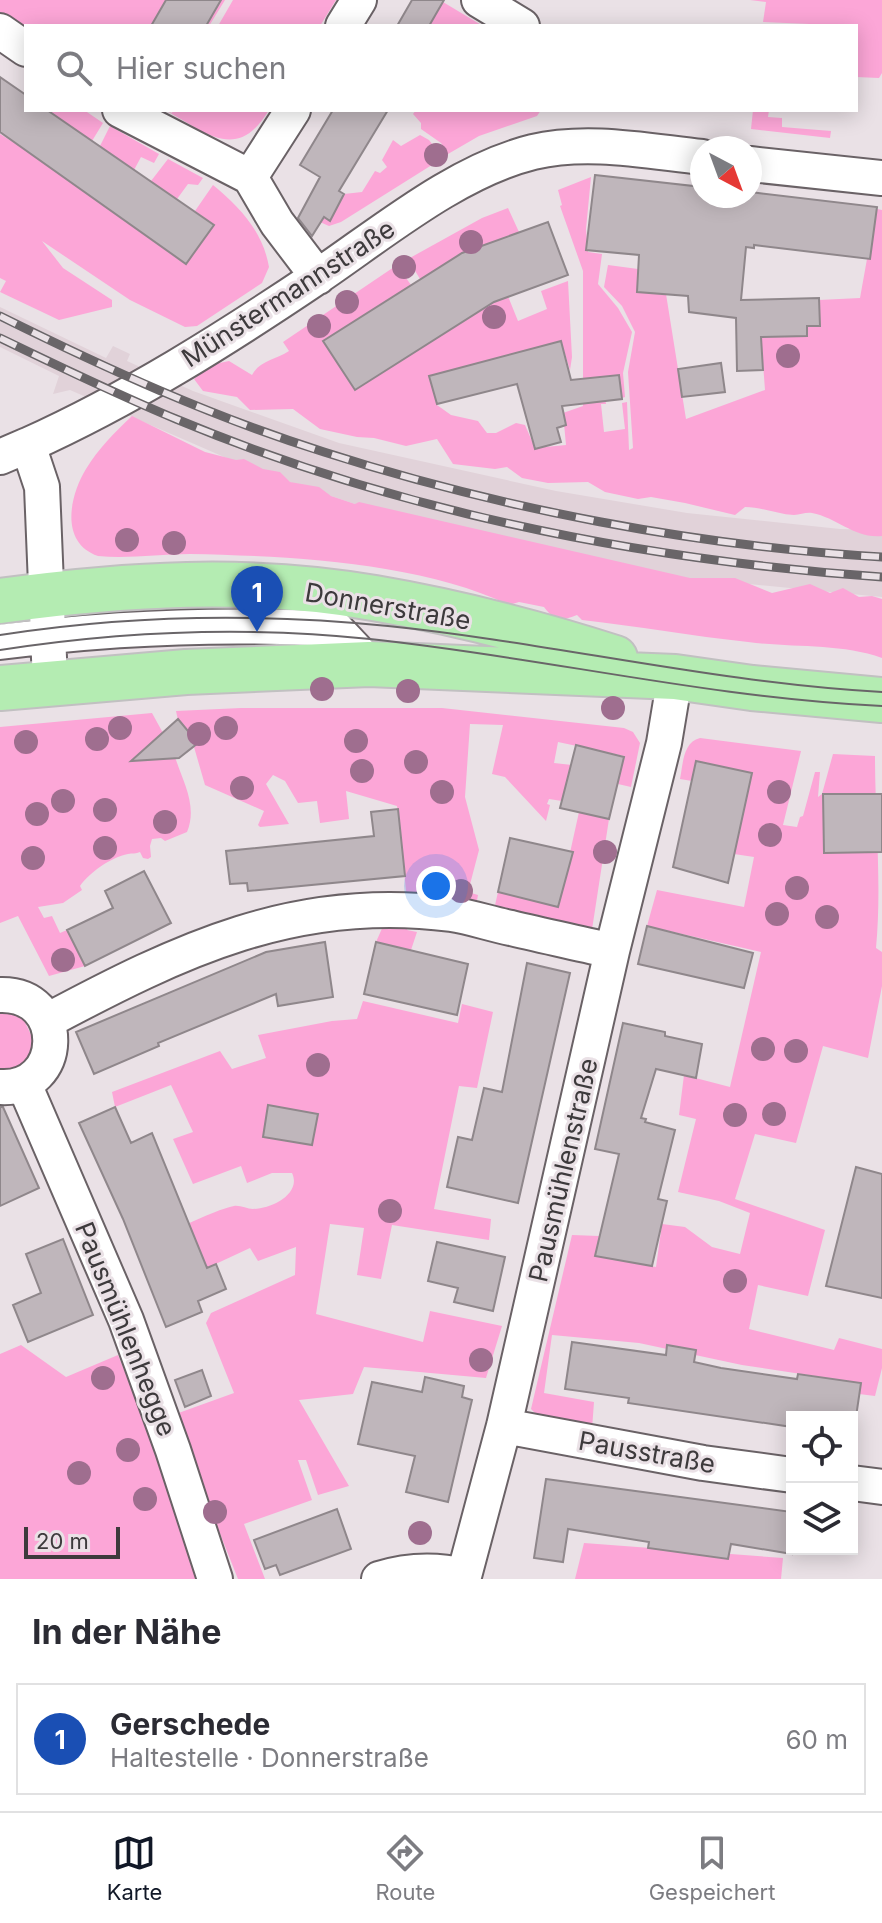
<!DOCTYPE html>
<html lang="de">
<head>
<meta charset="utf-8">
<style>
	body { margin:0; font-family:Inter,sans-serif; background:#f7f7f7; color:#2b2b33 }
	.controls { position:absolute; right:24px; bottom:24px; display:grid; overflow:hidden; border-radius:0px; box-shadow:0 4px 20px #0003 }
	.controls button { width:72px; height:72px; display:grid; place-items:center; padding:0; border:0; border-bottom:2px solid #e1e1e2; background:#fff; color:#2b2b33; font:40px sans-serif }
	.compass { position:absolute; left:690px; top:136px; width:72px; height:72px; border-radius:50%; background:#fff; box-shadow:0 4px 20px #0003; rotate:139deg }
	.scale { position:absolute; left:24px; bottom:20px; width:96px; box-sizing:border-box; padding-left:8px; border:4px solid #3d3a3c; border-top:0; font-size:22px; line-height:28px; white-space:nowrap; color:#3d3a3c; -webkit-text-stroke:6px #eae1e6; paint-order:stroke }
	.you { position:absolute; left:436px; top:886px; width:28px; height:28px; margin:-20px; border:6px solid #fff; border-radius:50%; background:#1a73e8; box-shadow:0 0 0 12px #1a73e833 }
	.badge { display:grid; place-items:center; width:52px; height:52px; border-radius:50%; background:#111827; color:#fff; font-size:26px; font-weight:700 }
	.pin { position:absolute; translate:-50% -66px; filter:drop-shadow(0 2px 4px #0008) }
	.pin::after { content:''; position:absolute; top:42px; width:28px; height:24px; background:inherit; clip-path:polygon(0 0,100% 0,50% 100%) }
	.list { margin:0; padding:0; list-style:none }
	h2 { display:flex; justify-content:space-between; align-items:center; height:104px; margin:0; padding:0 32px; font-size:34px }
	h2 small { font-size:26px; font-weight:400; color:#7c7c81 }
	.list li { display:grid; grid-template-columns:52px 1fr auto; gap:24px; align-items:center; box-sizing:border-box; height:112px; margin:0 16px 16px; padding:0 16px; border:2px solid #e1e1e2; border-radius:0px }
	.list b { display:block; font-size:30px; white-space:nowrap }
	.list p { margin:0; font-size:26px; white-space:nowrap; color:#7c7c81 }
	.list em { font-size:26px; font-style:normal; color:#7c7c81 }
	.icon { flex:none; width:44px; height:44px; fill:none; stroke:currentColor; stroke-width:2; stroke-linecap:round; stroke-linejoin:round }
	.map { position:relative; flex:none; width:882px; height:1579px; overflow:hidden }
	.search { position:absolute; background:#fff; box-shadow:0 4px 20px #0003; left:24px; right:24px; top:24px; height:88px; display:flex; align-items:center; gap:20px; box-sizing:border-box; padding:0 28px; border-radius:0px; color:#7c7c81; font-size:30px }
	.sheet { height:232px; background:#fff }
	nav { display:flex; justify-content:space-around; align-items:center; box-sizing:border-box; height:112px; border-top:2px solid #e1e1e2; background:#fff; font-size:22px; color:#7c7c81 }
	nav a { display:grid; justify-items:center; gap:4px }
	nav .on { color:#111827 }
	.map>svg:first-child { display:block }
</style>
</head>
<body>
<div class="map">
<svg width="882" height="1579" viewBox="0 0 882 1579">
	<rect width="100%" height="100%" fill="#eae1e6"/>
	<path fill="#e1d2d9" d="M0,307L106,358L113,346L130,354L127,361L193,391L339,443L556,491L687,513L840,529L882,530V597L667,576L373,510L331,496L254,470L70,390L53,394L59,376L0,347Z"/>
	<path fill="#fca6d7" d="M0,0H225L209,26H26V29L0,12Z
		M233,0H336L320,26H218Z
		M750,0H882V73L879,78L856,77V26L763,22L766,2Z
		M443,2L483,26H429Z
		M49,110H84L103,123L92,141L71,127L46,165L185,264L214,225L195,211L213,185C240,207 263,232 269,267L262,283L197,326L185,327L130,300L42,241L63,268L112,300V307L59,320L0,292L6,281L0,278V134L21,147Z
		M165,110L172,113L173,110H269C237,163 207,133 165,110Z
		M416,110H541L537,116L479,136L448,154L441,143L421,129V123L413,114Z
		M753,110H769L768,117L782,118V127L831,131L830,138L751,129Z
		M110,126L159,154L154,163L141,157L134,170L100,146Z
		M420,135L429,140L443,158L341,222L329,226L313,219L317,214L330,220L344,194L362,192L375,171L380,173L387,167L382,160L393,140L401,146Z
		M168,159L203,178L198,185L188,184L177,199L151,181Z
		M591,177L586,229L588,252L602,254L598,284L618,308L632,332L623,373L625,397L622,398L619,375L602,377L606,404H601L604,432L625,429L622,403L627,402L629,450L633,448L628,372L635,332L622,306L604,287L608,265L638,269L637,292L666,294L686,419L765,390L761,337L807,336V326L820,325L819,300L860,298L867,259H870L877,209L882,210V536C855,539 838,518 812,513C806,512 800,515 794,515C777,514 762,507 745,507L735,515L685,503L651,497L638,499L605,492L588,482L548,483L522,478L507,467L495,469L453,464L437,439L406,446L374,438L357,437L320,429L293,409L250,410L237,397L203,391L194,379L210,365L229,361L252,375C260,360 276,360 289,351L283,342L397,265L411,285L420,279L408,259L482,218L508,208L519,232L487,244L518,321L547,309L541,291L568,281L572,357L570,370L561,341L429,377L437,405L451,415L478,421L487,433H496L516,423L525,425L535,448L566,445L563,413L583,406V271L560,206L562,205L558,190Z
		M132,416L205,452L236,460L244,459L263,469L280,472L290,482L319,487L331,496L355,504L359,502L690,578H735L772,593L810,584L830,593L843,588L859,597L872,596L882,599V658C840,643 792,648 748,642C692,636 637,626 582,620L577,615C561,621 555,622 544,607L519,602L509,605C419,562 289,556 190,554C159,554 128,559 98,556C60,543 69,497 86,469C98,449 115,432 132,416Z
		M241,708H442L624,728L633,732L640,743L631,787L618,784L624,756L558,742L554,763L572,765L562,801L549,799L547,804L550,805L546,821L505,777L492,774L503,725L470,724L465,797L479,850L468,892L478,895L475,911L493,914L498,892L558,907L579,812L609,819L591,936L407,899L397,806L346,791L349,819L320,823L317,801L298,803L285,781L273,775L266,784L289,824L260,827L258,825L264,811L205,785L194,747L182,756L172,744C176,772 200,801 187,832L165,841L161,838L152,839L150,846L151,857L148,859L143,858L140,852C136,854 132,853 128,854C111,857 89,873 80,886L82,890L63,903L38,907L44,918L52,916L60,933L67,930L85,966L49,976L18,916L0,923V727L152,713L163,733L178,720L176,711Z
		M700,738L801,751L783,825L797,827L800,817L803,816L815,772H820L818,797L822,794L833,754L875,756C875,819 882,885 876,948L882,952V986L868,1058L823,1046L796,1143L755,1134L735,1199L825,1230L808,1296L758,1285L749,1329L834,1350L839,1338L882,1349V1368L875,1396L859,1394L860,1383L742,1365L639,1343L552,1335L544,1393L594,1402L592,1429L541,1419L531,1409L572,1235L599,1236L596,1256L656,1267L662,1224L685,1227L712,1247L740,1254L750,1213L719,1201L678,1192L696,1119L679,1115L684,1075L730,1087L761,952L647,926L657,890L744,907L754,857L734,854L752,774L697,761L692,781L680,779C683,764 683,742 700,738Z
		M384,924H409L407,930L417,932L411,950L376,942Z
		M363,1001L458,1023L462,1004L493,1012L477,1088L459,1086L434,1209L491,1219L489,1240L392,1225L381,1279L357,1275L364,1228L330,1224L316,1314L423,1342L430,1311L502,1326L486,1378L364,1367L353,1394L299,1400L349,1486L318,1495L306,1460H298L312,1500L244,1524L265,1579H238L173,1415L234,1393L206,1323L211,1313L295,1275L296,1247L258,1261L250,1248L207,1268L169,1232C186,1225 218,1209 234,1206C240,1205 247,1209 253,1209C271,1209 302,1194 292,1173H272L247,1183L241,1166L193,1184L173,1139L193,1132L171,1085L115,1107L112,1092L220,1051L232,1069L266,1058L258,1035L332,1021L357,1019Z
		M0,1011L20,1012L34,1041L36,1055L0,1078Z
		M21,1345L66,1377L118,1355L163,1466L199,1579H0V1354Z
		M584,1543L783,1558L781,1579H575Z"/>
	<path fill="#bfb6bb" stroke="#8f878b" stroke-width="2" d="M166,0H221L206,26H151Z
		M412,0H444L429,26H397Z
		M0,77L26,95V110H47L214,225L186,264L0,132Z
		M333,110H388L339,191L344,194L330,221L324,217L312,236L298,218L320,177L300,165Z
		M595,175L702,187V196H750V192L877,207L870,259L754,245V248L746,247L741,300L819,298L820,326H807V336L761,337L763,370L737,371L736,318L689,312L688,296L637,292L639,255L586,250Z
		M548,222L568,275L494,302L355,390L323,341L462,253Z
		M561,341L571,380L619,375L622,399L562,406L566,425L557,428L561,442L535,449L517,384L437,404L429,376Z
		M721,363L725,392L682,397L678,369Z
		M178,719L198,743L179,758L131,761Z
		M576,745L624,757L609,819L560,808Z
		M696,761L752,773L728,883L673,867Z
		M823,794H882V852L824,853Z
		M398,809L405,876L248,891L247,883L230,884L226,851L374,836L371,812Z
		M510,838L573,852L558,907L498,892Z
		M144,871L171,923L85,966L67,930L113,908L105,891Z
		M647,926L753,953L744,988L638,964Z
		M325,942L333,997L278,1006L276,994L158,1043L159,1046L94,1074L76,1032L266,952Z
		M376,942L468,964L457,1015L364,994Z
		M527,963L570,973L518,1203L447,1187L458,1137L472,1140L484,1088L502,1092Z
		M623,1023L665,1032V1036L702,1044L696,1078L656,1069L641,1118L646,1119L645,1122L675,1130L658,1199L667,1201L652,1266L595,1256L619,1154L595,1149Z
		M268,1105L318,1114L312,1145L263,1137Z
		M0,1107H3L39,1188L0,1206Z
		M115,1107L131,1143L152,1133L207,1268L216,1264L226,1289L198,1301L202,1312L166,1327L123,1219L79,1123Z
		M856,1167L882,1174V1298L826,1286Z
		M63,1239L93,1315L28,1342L13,1305L41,1293L26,1254Z
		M437,1242L505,1257L493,1311L454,1302L458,1288L428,1281Z
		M572,1342L666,1355L667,1345L696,1350L694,1362L721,1368L797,1379L798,1374L861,1383L856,1417H792V1427L628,1403L629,1398L565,1389Z
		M202,1370L211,1396L185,1407L175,1380Z
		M425,1377L464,1386L462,1397L472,1400L448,1502L406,1492L415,1456L358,1444L372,1382L422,1392Z
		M546,1479L792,1512V1554L731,1544L728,1559L648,1548L649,1542L568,1529L563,1562L534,1558Z
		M337,1509L351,1549L280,1575L276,1565L265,1569L254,1540Z"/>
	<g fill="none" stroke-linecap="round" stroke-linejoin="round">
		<g stroke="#6a6266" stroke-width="38">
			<path id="minor" d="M479,0L522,26
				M343,26L359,0
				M0,31L26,49
				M120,110L250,177
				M750,164L882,178
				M250,177L277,223L318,277
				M250,177L293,110
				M0,457L28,445
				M0,642C114,627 221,623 336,629L369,664
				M50,682L42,487L28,445C130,399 225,339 317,277C382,233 456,171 533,152C588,139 646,151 702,157
				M0,995C69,993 65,1091 0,1087
				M47,1021C180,950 296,894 451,914C471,917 491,924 511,928C544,936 578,943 612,951
				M24,1084L126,1320L173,1450L215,1579
				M504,1426L703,1463L792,1475
				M852,1483L882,1487
				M379,1579C408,1570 435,1569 464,1576L504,1426L612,951L664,743L675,677"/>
		</g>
		<g stroke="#c1c0c1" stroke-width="48">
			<path id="major" d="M0,601C124,584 250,576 374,598C456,612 537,633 615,658
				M0,688L186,672L369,664L675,677L752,688L882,700"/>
		</g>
		<use href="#minor" stroke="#fff" stroke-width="34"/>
		<use href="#major" stroke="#b4ecb2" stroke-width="44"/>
		<path stroke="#696568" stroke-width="2" d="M0,635C128,615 259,613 388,626C553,643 716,683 882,692
			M0,650C122,631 247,626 370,639C541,657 709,698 882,706"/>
		<g stroke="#696568" stroke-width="9">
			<path id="rail" d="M0,316C105,368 212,417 324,452C501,509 696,546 882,557
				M0,338C58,366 116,394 176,419C399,512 642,560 882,577"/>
		</g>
		<use href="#rail" stroke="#eae1e6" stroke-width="6" stroke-dasharray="18" stroke-linecap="butt"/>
	</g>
	<g fill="#9f6e8f">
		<circle cx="436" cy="155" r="12"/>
		<circle cx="471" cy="242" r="12"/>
		<circle cx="404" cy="267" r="12"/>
		<circle cx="347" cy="302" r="12"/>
		<circle cx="494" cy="317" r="12"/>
		<circle cx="319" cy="326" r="12"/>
		<circle cx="788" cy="356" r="12"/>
		<circle cx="127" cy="540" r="12"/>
		<circle cx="174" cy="543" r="12"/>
		<circle cx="322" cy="689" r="12"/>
		<circle cx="408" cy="691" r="12"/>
		<circle cx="613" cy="708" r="12"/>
		<circle cx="120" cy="728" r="12"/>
		<circle cx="226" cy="728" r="12"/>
		<circle cx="199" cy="734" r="12"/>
		<circle cx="97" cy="739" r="12"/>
		<circle cx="356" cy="741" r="12"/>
		<circle cx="26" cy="742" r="12"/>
		<circle cx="416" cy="762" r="12"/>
		<circle cx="362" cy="771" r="12"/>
		<circle cx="242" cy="788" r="12"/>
		<circle cx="442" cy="792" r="12"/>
		<circle cx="779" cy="792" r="12"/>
		<circle cx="63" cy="801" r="12"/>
		<circle cx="105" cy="810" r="12"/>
		<circle cx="37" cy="814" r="12"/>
		<circle cx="165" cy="822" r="12"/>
		<circle cx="770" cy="835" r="12"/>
		<circle cx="105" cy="848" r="12"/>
		<circle cx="605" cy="852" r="12"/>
		<circle cx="33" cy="858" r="12"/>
		<circle cx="797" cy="888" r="12"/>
		<circle cx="461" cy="891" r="12"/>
		<circle cx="777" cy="914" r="12"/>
		<circle cx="827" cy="917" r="12"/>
		<circle cx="63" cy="960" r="12"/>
		<circle cx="763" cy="1049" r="12"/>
		<circle cx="796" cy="1051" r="12"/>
		<circle cx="318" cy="1065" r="12"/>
		<circle cx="774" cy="1114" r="12"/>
		<circle cx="735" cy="1115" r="12"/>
		<circle cx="390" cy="1211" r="12"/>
		<circle cx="735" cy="1281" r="12"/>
		<circle cx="481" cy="1360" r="12"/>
		<circle cx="103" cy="1378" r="12"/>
		<circle cx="128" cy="1450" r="12"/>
		<circle cx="79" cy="1473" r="12"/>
		<circle cx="145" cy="1499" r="12"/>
		<circle cx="215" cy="1512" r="12"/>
		<circle cx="420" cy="1533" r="12"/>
	</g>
	<g text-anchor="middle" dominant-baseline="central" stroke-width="6" stroke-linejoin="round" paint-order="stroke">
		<g font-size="26" fill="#3d3a3c" stroke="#eae1e6">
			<text transform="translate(288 293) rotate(-33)">Münstermannstraße</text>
			<text transform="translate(388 606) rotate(10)">Donnerstraße</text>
			<text transform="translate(563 1170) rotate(-77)">Pausmühlenstraße</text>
			<text transform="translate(126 1329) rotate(68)">Pausmühlenhegge</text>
			<text transform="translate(647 1452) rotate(10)">Pausstraße</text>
		</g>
	</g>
</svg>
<div class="controls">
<button><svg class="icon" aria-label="locate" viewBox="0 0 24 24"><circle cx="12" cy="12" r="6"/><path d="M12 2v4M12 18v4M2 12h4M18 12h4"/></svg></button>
<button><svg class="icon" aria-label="layers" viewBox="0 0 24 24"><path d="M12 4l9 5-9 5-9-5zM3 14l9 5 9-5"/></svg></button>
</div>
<svg class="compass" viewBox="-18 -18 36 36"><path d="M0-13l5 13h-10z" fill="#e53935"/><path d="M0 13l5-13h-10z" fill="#7c7c81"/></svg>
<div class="scale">20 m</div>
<div class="you"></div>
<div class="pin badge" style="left:257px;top:632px;background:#1a4fb4">1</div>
<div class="search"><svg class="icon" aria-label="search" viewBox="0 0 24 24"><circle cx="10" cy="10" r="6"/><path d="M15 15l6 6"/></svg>Hier suchen</div>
</div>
<section class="sheet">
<h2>In der Nähe<small></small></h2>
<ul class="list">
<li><span class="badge" style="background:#1a4fb4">1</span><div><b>Gerschede</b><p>Haltestelle · Donnerstraße</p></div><em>60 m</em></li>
</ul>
</section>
<nav>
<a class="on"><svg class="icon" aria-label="map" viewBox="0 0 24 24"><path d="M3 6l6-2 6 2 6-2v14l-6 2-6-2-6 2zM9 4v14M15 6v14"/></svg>Karte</a>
<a><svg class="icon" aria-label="directions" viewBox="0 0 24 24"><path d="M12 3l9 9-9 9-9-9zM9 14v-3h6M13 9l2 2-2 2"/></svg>Route</a>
<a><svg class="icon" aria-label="saved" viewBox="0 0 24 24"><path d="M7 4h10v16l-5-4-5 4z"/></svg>Gespeichert</a>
</nav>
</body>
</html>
